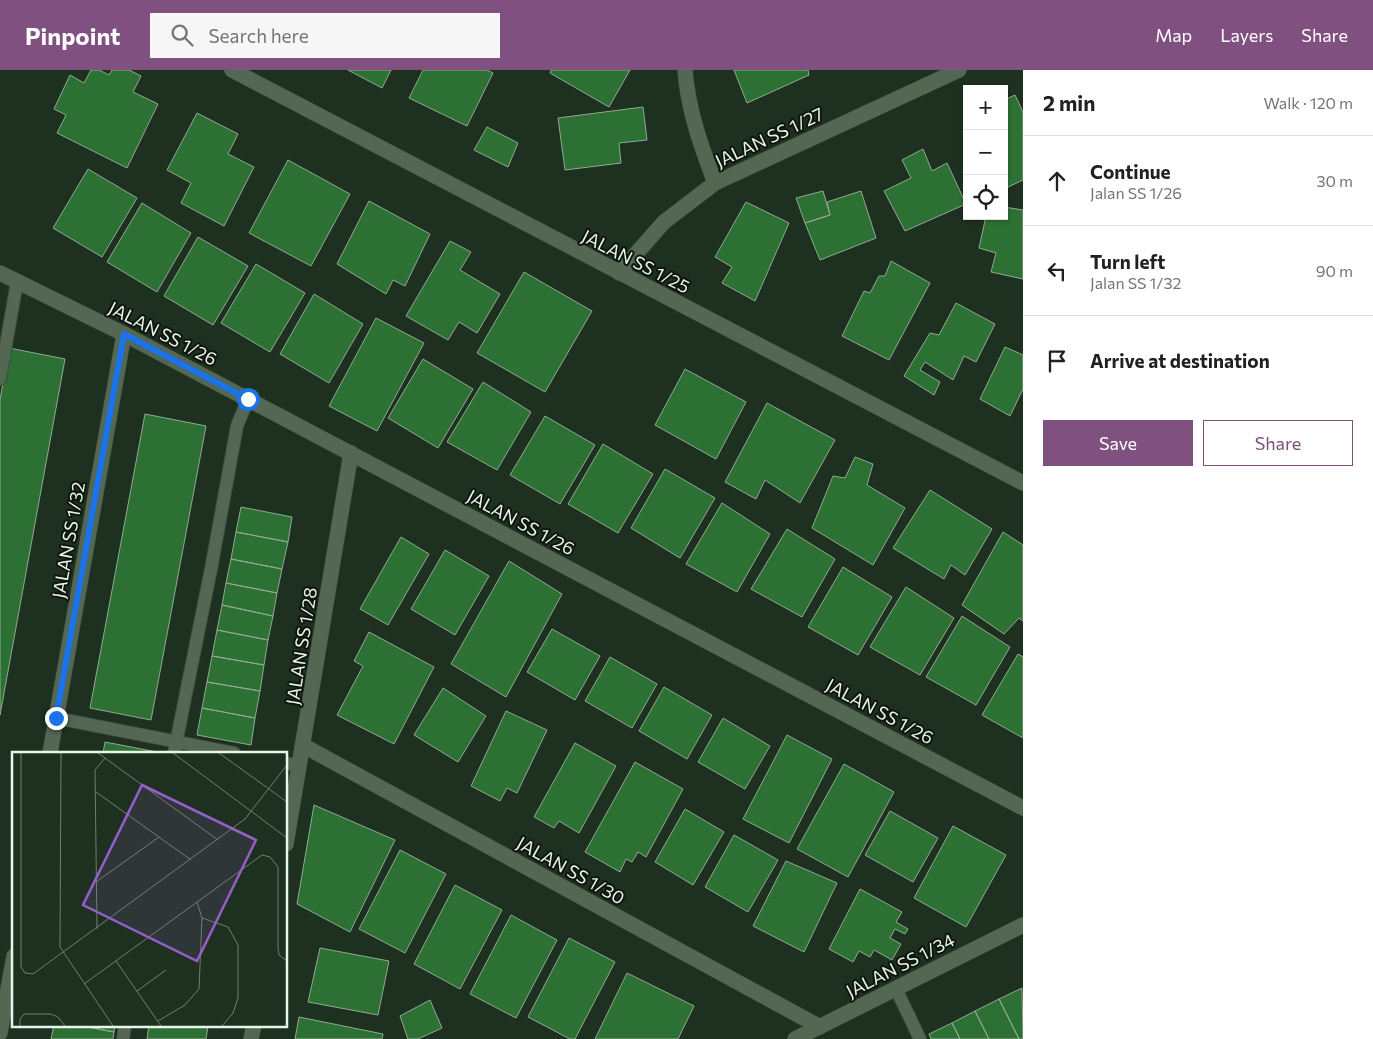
<!DOCTYPE html>
<html lang="en">
<head>
<meta charset="utf-8">
<style>
	body { margin:0; font-family:Commissioner,sans-serif; background:#f6f6f6; color:#202124 }
	.controls { position:absolute; right:15px; top:15px; display:grid; overflow:hidden; border-radius:0px; box-shadow:0 1px 4px #0004 }
	.controls button { width:45px; height:45px; display:grid; place-items:center; padding:0; border:0; border-bottom:1px solid #e0e0e0; background:#fff; color:#202124; font:25px sans-serif }
	.stop { position:absolute; width:15px; height:15px; margin:-11px; border:4px solid #1a73e8; border-radius:50%; background:#fff }
	.stop.end { background:#1a73e8; border-color:#fff; box-shadow:0 1px 5px #0008 }
	.list { margin:0; padding:0; list-style:none }
	h2 { display:flex; justify-content:space-between; align-items:center; height:65px; margin:0; padding:0 20px; font-size:21px }
	h2 small { font-size:16px; font-weight:400; color:#757577 }
	.list li { display:grid; grid-template-columns:32px 1fr auto; gap:15px; align-items:center; box-sizing:border-box; height:90px; padding:0 20px; border-top:1px solid #e0e0e0 }
	.list b { display:block; font-size:19px; white-space:nowrap }
	.list p { margin:0; font-size:16px; white-space:nowrap; color:#757577 }
	.list em { font-size:16px; font-style:normal; color:#757577 }
	.actions { display:flex; gap:10px; padding:15px 20px }
	.actions a { flex:1; padding:11px 0; border:1px solid #7f5080; border-radius:0px; text-align:center; font-size:18px; color:#7f5080 }
	.actions .main { background:#7f5080; color:#fff }
	.icon { flex:none; width:28px; height:28px; fill:none; stroke:currentColor; stroke-width:2; stroke-linecap:round; stroke-linejoin:round }
	.map { position:relative; flex:none; width:1023px; height:969px; overflow:hidden }
	header { display:flex; align-items:center; gap:30px; box-sizing:border-box; height:70px; padding:0 25px; background:#7f5080; color:#fff }
	header strong { font-size:24px }
	nav { display:flex; gap:28px; margin-inline-start:auto; font-size:18px }
	.search { width:350px; height:45px; background:#f6f6f6; display:flex; align-items:center; gap:12px; box-sizing:border-box; padding:0 18px; border-radius:0px; color:#757577; font-size:19px }
	main { display:flex }
	aside { flex:1; background:#fff }
	.map>svg:first-child { display:block }
</style>
</head>
<body>
<header>
<strong>Pinpoint</strong>
<div class="search"><svg class="icon" aria-label="search" viewBox="0 0 24 24"><circle cx="10" cy="10" r="6"/><path d="M15 15l6 6"/></svg>Search here</div>
<nav><a>Map</a><a>Layers</a><a>Share</a></nav>
</header>
<main>
<div class="map">
<svg width="1023" height="969" viewBox="0 0 1023 969">
	<rect width="100%" height="100%" fill="#1e301f"/>
	<path fill="#2c7033" stroke="#93a994" d="M91,0H99L109,5L112,0H129L141,6L133,22L158,34L127,98L57,63L66,45L54,39L70,5L84,13Z
		M348,0H391L382,18Z
		M423,0H487L493,3L467,56L409,28Z
		M551,0H630L609,37L550,3Z
		M734,0H808L809,5L747,33Z
		M1015,25L1023,42V110L1004,119V30Z
		M643,37L647,70L619,73L621,93L565,100L558,48Z
		M197,43L238,64L228,84L254,97L224,156L181,133L191,113L167,100Z
		M487,57L518,73L508,97L474,80Z
		M923,79L932,101L947,93L966,134L905,161L884,121L911,108L902,90Z
		M288,90L350,124L311,196L249,163Z
		M88,99L137,128L102,187L53,158Z
		M823,121L830,145L805,153L796,128Z
		M861,121L876,168L820,190L805,153L830,145L827,132Z
		M369,131L430,164L405,216L393,210L386,224L337,194Z
		M746,132L789,153L755,231L722,213L732,197L715,187Z
		M142,133L191,163L157,222L107,192Z
		M1004,137L1023,140V209L991,202L996,183L979,178L986,146H1004Z
		M198,167L248,196L213,255L164,226Z
		M450,171L471,182L460,200L500,224L477,263L459,252L448,270L406,246Z
		M891,191L930,213L889,290L842,266L864,221L870,223L879,206H885Z
		M256,194L305,223L270,282L221,253Z
		M524,202L592,241L545,322L477,283Z
		M314,224L363,254L329,313L280,284Z
		M956,233L995,254L976,292L964,286L953,310L925,292L920,300L940,312L934,325L904,306L930,263L939,265Z
		M376,248L424,273L377,361L329,336Z
		M1005,277L1023,285V319L1010,346L980,329Z
		M9,278L65,289L0,645V330Z
		M423,289L473,319L438,378L388,348Z
		M685,299L746,332L716,389L655,355Z
		M483,312L531,342L497,400L447,372Z
		M767,333L835,370L800,433L765,410L756,429L725,412Z
		M145,344L206,356L151,650L90,638Z
		M545,346L595,375L560,434L510,405Z
		M603,374L653,404L618,463L568,434Z
		M855,387L873,394L867,415L905,438L873,495L812,458L833,406L845,408Z
		M665,399L715,428L680,488L631,458Z
		M930,420L992,459L965,505L951,495L944,509L893,478Z
		M722,433L770,464L737,522L686,494Z
		M241,437L292,447L288,472L236,462Z
		M787,459L835,489L802,547L751,519Z
		M236,462L288,472L282,499L231,489Z
		M1003,462L1023,475V551L1019,548L1004,564L962,535Z
		M401,467L429,484L388,555L360,539Z
		M445,480L489,506L455,565L411,539Z
		M231,489L282,499L277,523L226,513Z
		M509,491L562,524L506,627L451,594Z
		M843,497L892,527L858,585L808,557Z
		M226,513L277,523L273,546L222,535Z
		M906,517L954,548L920,605L870,577Z
		M222,535L273,546L268,570L217,560Z
		M962,546L1010,577L976,635L926,607Z
		M552,559L600,586L575,630L527,602Z
		M217,560L268,570L264,595L212,586Z
		M369,562L434,597L394,674L337,645L363,596L354,591Z
		M1018,584L1023,587V668L982,645Z
		M212,586L264,595L260,621L207,612Z
		M610,587L657,614L632,658L585,631Z
		M207,612L260,621L255,648L202,638Z
		M664,617L712,645L687,689L639,661Z
		M443,618L486,646L458,692L414,665Z
		M202,638L255,648L251,675L197,665Z
		M506,641L547,660L517,723L507,718L500,731L471,716Z
		M723,648L770,676L745,719L698,692Z
		M787,665L832,689L789,773L743,749Z
		M105,672L162,683H103Z
		M575,673L616,696L579,763L559,751L554,758L534,747Z
		M635,692L683,719L646,787L638,782L632,792L626,789L620,802L585,782Z
		M844,694L894,722L848,807L797,779Z
		M314,735L395,770L350,862L297,834Z
		M685,739L724,762L693,815L655,792Z
		M890,741L938,768L913,812L865,785Z
		M953,756L1006,785L966,857L914,828Z
		M734,765L778,790L748,842L705,817Z
		M400,780L446,804L405,883L359,859Z
		M786,791L837,813L804,882L753,856Z
		M455,815L502,840L460,919L414,894Z
		M860,819L902,842L896,852L908,859L905,864L895,859L890,868L901,874L892,890L874,880L870,887L859,881L853,892L829,879Z
		M511,845L557,870L516,948L470,924Z
		M569,868L615,892L575,969H570L528,947Z
		M320,878L389,891L378,945L308,932Z
		M627,903L694,936L678,969H595Z
		M1022,918L1023,969H1019L999,929Z
		M999,929L1019,969H989L975,941Z
		M430,930L442,958L418,969H408L400,946Z
		M975,941L989,969H960L952,953Z
		M299,947L383,964L382,969H295Z
		M952,953L960,969H931L929,964Z
		M54,955H78L114,962L113,969H51Z
		M78,955H115L114,962Z
		M149,955H201L208,956L206,969H147Z"/>
	<g fill="none" stroke-linecap="round" stroke-linejoin="round">
		<g stroke="#3d4d3e" stroke-width="14">
			<path id="lane" d="M0,309L17,212
				M56,648L234,683
				M174,683L212,494L237,356L248,329
				M286,693L300,696
				M896,919L920,969
				M123,969L125,955"/>
		</g>
		<g stroke="#3d4d3e" stroke-width="16">
			<path id="street" d="M232,0L1023,413
				M685,0C688,40 701,76 715,113
				M0,203L124,264L1023,738
				M619,203L664,152L715,113L959,0
				M304,676L820,957
				M50,683L124,264
				M286,774L351,383
				M0,963L14,886
				M251,969L254,955
				M795,969L1023,855"/>
		</g>
		<use href="#lane" stroke="#536753" stroke-width="12"/>
		<use href="#street" stroke="#536753" stroke-width="15"/>
	</g>
	<g fill="none" stroke-linecap="round" stroke-linejoin="round">
		<path stroke="#1a73e8" stroke-width="6" d="M56,648L124,264L248,329"/>
	</g>
	<g text-anchor="middle" dominant-baseline="central" stroke-width="4" stroke-linejoin="round" paint-order="stroke">
		<g font-size="18" fill="#e9f5e9" stroke="#0e160e">
			<text transform="translate(769 67) rotate(-25)">JALAN SS 1/27</text>
			<text transform="translate(636 191) rotate(27)">JALAN SS 1/25</text>
			<text transform="translate(163 263) rotate(27)">JALAN SS 1/26</text>
			<text transform="translate(521 452) rotate(28)">JALAN SS 1/26</text>
			<text transform="translate(68 470) rotate(-80)">JALAN SS 1/32</text>
			<text transform="translate(301 576) rotate(-81)">JALAN SS 1/28</text>
			<text transform="translate(880 641) rotate(28)">JALAN SS 1/26</text>
			<text transform="translate(571 800) rotate(29)">JALAN SS 1/30</text>
			<text transform="translate(900 895) rotate(-27)">JALAN SS 1/34</text>
		</g>
	</g>
	<g transform="translate(12 682)">
		<rect width="275" height="275" fill="#1e301f"/>
		<path fill="none" stroke="#6f7f70" stroke-width="1" d="M9,1V215L13,221L21,222L233,67L275,13M49,1L48,195L101,274M86,1L206,88M161,1L275,86M207,1L275,50M84,40L179,108M84,130L147,85M190,166L216,175L226,193V246L221,261L210,274M85,177L83,18L93,6M104,209L149,274M72,232L250,103L258,105L266,115V196L267,203L275,209M125,239L154,218M146,269L173,253L187,237L190,166L185,150M8,274V267L12,262H39L46,265L53,274"/>
		<path fill="#965eca" fill-opacity="0.15" stroke="#965eca" stroke-width="2.5" d="M130,33L244,88L185,209L71,153Z"/>
		<rect width="275" height="275" fill="none" stroke="#e9f5e9" stroke-width="2.5"/>
	</g>
</svg>
<div class="controls">
<button>+</button>
<button>−</button>
<button><svg class="icon" aria-label="locate" viewBox="0 0 24 24"><circle cx="12" cy="12" r="6"/><path d="M12 2v4M12 18v4M2 12h4M18 12h4"/></svg></button>
</div>
<div class="stop" style="left:248px;top:329px"></div>
<div class="stop end" style="left:56px;top:648px"></div>
</div>
<aside>
<h2>2 min<small>Walk · 120 m</small></h2>
<ul class="list">
<li><svg class="icon" aria-label="ahead" viewBox="0 0 24 24"><path d="M12 20V5M6 11l6-6 6 6"/></svg><div><b>Continue</b><p>Jalan SS 1/26</p></div><em>30 m</em></li>
<li><svg class="icon" aria-label="left" viewBox="0 0 24 24"><path d="M17 20v-9H6M10 6l-5 5 5 5"/></svg><div><b>Turn left</b><p>Jalan SS 1/32</p></div><em>90 m</em></li>
<li><svg class="icon" aria-label="arrive" viewBox="0 0 24 24"><path d="M6 21V4h12l-3 4 3 4H6"/></svg><div><b>Arrive at destination</b></div></li>
</ul>
<div class="actions"><a class="main">Save</a><a>Share</a></div>
</aside>
</main>
</body>
</html>
